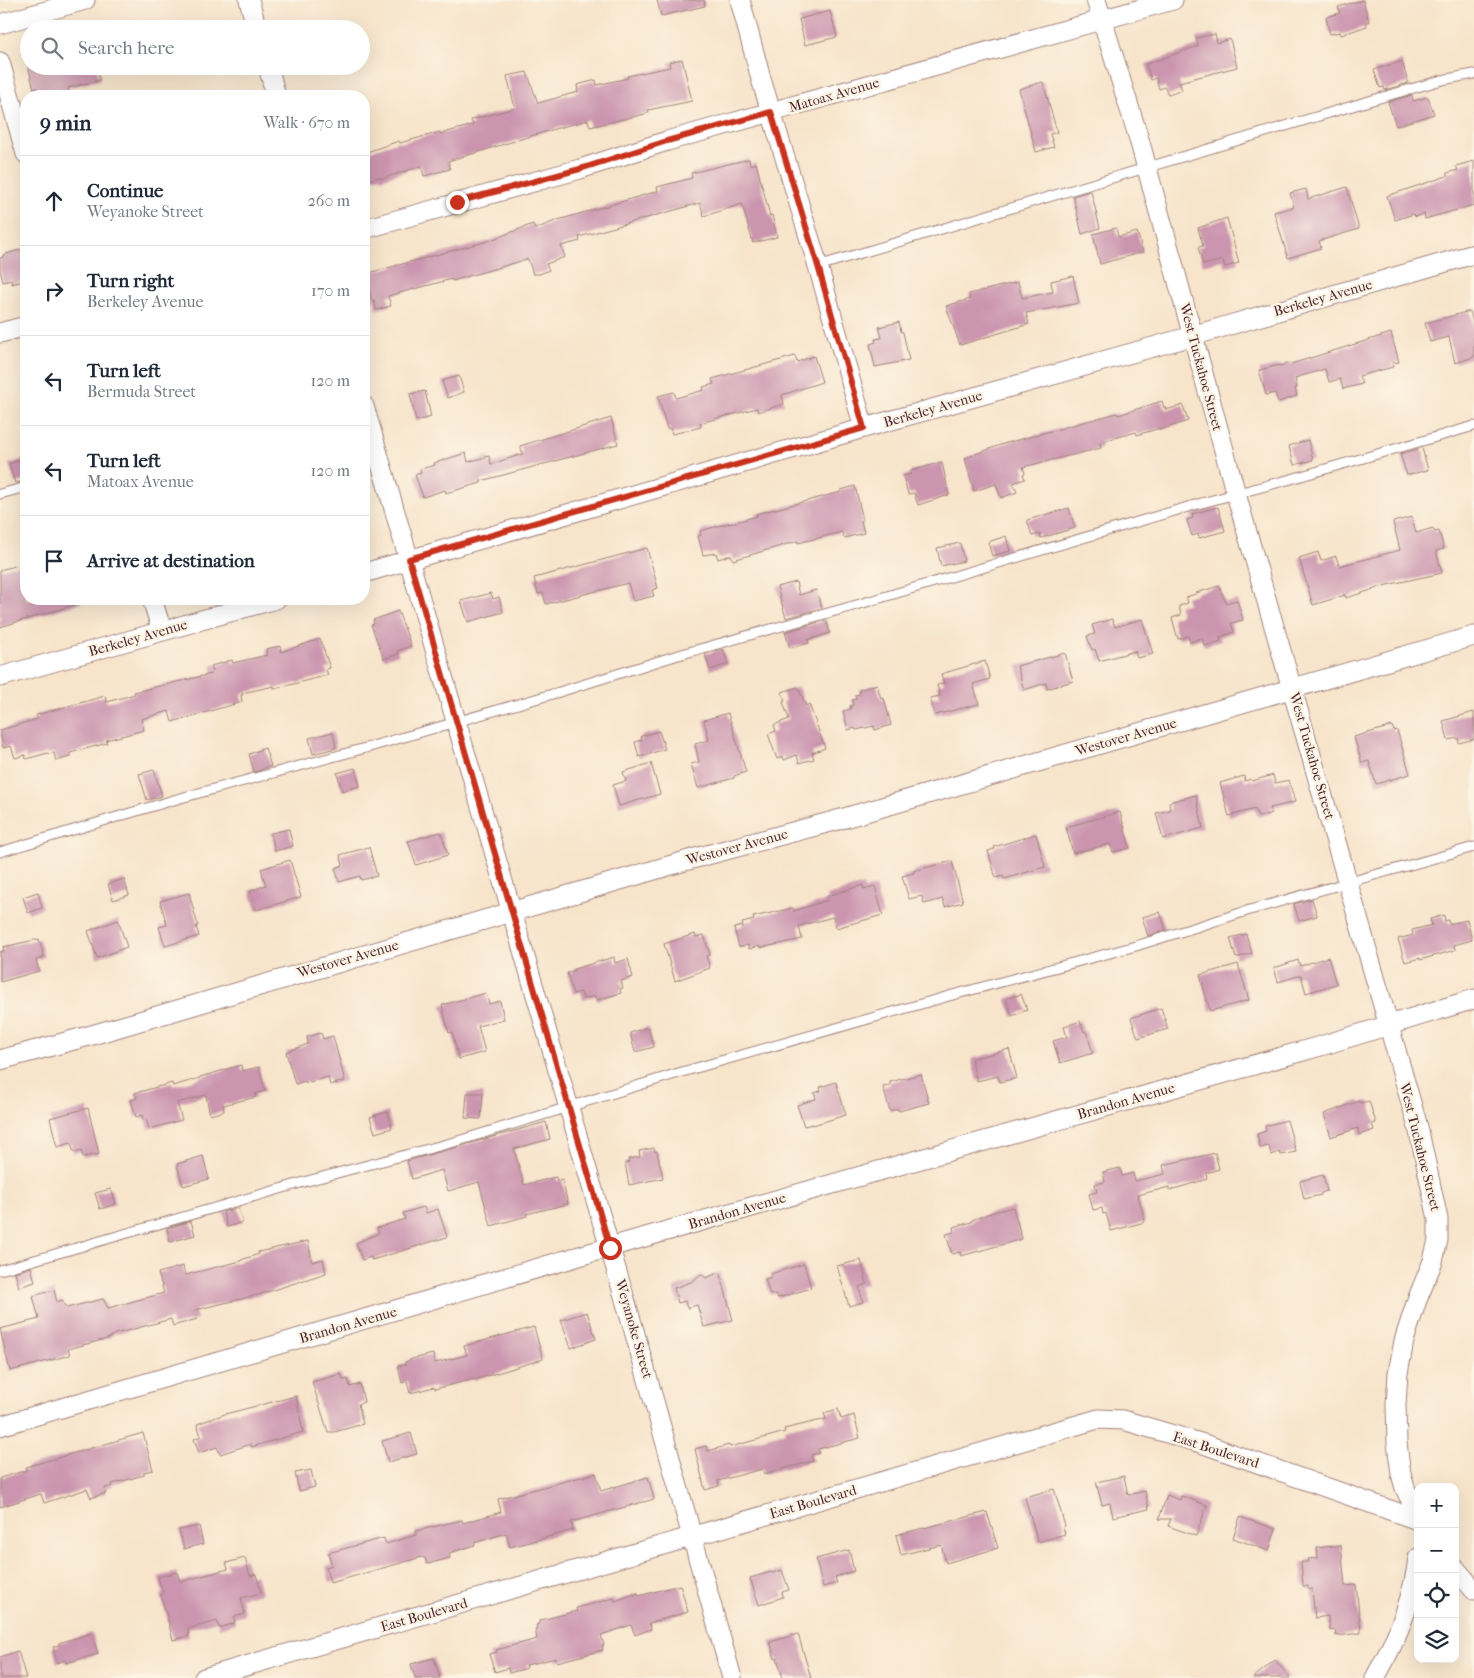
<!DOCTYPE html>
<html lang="en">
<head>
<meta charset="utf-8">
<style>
	body { margin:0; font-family:"IM FELL French Canon",serif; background:#f6f6f7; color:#1f2937 }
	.controls { position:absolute; right:15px; bottom:15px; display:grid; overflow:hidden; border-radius:10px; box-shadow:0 5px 20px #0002 }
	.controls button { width:45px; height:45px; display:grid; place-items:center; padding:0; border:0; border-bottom:1px solid #e0e1e3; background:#fff; color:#1f2937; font:25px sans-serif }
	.stop { position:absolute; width:15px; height:15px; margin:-11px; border:4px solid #c8321e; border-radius:50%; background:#fff }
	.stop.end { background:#c8321e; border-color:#fff; box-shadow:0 1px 5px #0008 }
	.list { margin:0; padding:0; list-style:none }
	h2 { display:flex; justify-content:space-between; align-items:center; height:65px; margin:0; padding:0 20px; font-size:21px }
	h2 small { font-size:16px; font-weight:400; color:#747a83 }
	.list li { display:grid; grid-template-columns:32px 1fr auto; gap:15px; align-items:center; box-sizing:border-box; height:90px; padding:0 20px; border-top:1px solid #e0e1e3 }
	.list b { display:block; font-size:19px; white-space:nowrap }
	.list p { margin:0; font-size:16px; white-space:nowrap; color:#747a83 }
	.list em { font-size:16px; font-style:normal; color:#747a83 }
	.icon { flex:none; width:28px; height:28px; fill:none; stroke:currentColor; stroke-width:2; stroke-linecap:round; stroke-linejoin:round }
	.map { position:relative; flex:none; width:1474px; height:1678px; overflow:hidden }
	.search { position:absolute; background:#fff; box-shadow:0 5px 20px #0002; left:20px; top:20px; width:350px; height:55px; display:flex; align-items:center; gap:12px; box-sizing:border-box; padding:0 18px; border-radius:28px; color:#747a83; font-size:19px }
	.panel { position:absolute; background:#fff; box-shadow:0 5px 20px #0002; left:20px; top:90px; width:350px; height:515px; border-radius:20px }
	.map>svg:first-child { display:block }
</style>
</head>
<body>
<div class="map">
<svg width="1474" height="1678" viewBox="0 0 1474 1678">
	<rect width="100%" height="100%" fill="#fcf5e5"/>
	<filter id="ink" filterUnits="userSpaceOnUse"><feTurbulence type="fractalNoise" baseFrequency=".02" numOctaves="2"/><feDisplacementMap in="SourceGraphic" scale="10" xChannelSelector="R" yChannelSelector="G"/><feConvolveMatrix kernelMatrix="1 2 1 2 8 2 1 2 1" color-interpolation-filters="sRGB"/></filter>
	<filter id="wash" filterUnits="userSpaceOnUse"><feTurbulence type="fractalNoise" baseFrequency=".0096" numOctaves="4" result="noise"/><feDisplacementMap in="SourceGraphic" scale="20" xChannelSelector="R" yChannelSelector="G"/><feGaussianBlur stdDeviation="1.12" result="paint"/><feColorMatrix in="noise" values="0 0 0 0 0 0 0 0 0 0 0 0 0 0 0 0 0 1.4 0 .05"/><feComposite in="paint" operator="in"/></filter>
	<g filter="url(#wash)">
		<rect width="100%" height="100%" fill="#f7e4cb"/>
		<g id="blocks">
			<path fill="#cb95af" d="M657,0H704L705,6L661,16Z
				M1363,0L1369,22H1366L1367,26L1341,35L1340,32L1330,34L1326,17L1340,13L1338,7Z
				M830,11L837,37L805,45L799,19Z
				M1215,34L1217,43L1230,39L1237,67L1179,82L1182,90L1168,95L1165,87L1159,89L1156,78L1151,80L1146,64L1198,46L1196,38Z
				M682,59L692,101L648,110L649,113L590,127L588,120L558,128L448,161L450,169L424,176L421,166L381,179L380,177L364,181V153L399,141L400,143L440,132V134L473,125L471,120L515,108L507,76L527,72L538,103L578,92L577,85L596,80L597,85L628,78L627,76L670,67L669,62Z
				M1402,61L1408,83L1385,90L1384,87L1380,88L1374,70Z
				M28,66H96L100,80L68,88L70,96H39L37,88L34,89Z
				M1043,82L1057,132L1050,134L1054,147L1036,152L1019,89Z
				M1412,95L1413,101L1428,97L1434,114L1396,126L1388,102Z
				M749,159L750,165L756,163L770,216L772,215L777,237L753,243L742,204L704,216L700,203L579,237L580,241L561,246L565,257L546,264L549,270L540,274H533L528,259L452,281V279L388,296L391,306L376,310L374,300L372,301L365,274L488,241L533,224L535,229L558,220L658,191L657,187L692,178L691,173Z
				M1474,161V205L1425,219L1424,214L1415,217L1414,214L1395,220L1387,196L1447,176V173L1458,170L1456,166Z
				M1347,187L1359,229L1319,241L1321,248L1288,258L1274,212L1294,207L1290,193L1306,189L1308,199Z
				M1091,191L1100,228L1082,234L1073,196Z
				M1227,218L1239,263L1225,267L1223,260L1203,265L1198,247L1203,246L1198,228Z
				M1116,228L1118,237L1137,232L1143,252L1100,264L1093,234Z
				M26,248V280L12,284L11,280L3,282L0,270V258L3,257V255Z
				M1073,276L1079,303L1026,313L1029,324L960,345L946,306L970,299L969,294L1018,282L1022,298L1053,292L1051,281Z
				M1470,311L1474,327V357L1455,363L1449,337L1430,342L1425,323Z
				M899,322L901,332H903L909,360L875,367L870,344L876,342L875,339L882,338L879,327Z
				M1391,333L1399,362L1392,363L1393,367L1359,376L1362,384L1343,389L1340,379L1329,382L1325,369L1295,378L1297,388H1295L1297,396L1278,402L1275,393L1266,395L1259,370L1280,365V366L1290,363L1291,364Z
				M795,356L797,362L814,356L822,382L782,395L784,404L758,412L757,408L700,423L701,427L672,434L670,428L667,429L658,396L674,392L676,398L704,390L703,387L714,384L712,379Z
				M459,376L464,392L448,398L442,381Z
				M425,391L431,417L416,421L410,394Z
				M1162,401L1164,408L1165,407L1166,410L1183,405L1188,421L1160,430V428L1137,435L1136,432L1100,442L1101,448L1023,467L1025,473L1023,474L1025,479L1013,483L1017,492L1001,498L996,484L974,491L965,458L1003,444L1117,413L1118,415Z
				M611,418L618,444L481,481V483L446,493L445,490L423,497L415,475L421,473L420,469L435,465L434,463L466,453L468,462L489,456L491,464L523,454L520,446Z
				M1308,440L1313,460L1294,465L1289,446Z
				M1422,448L1428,470L1407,475L1400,454Z
				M26,458V481L15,483L9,464Z
				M942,462L949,495L918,505L914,493L908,494L903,476L911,474L910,472L914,470Z
				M855,486L863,520L861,521L864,533L844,538L842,532L798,543V541L733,560L731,555L718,559L716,553L703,555L698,536L701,535L700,531L729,523V524L757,516L756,514L841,492V490Z
				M1218,507L1225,531L1199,538L1198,534L1192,536L1187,520L1193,518L1192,514Z
				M1069,508L1075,528L1041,538L1040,534L1032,536L1027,520Z
				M1412,517L1416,533L1433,528L1435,532L1439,531L1444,549L1436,551L1442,573L1387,585L1346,598L1345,595L1339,597L1313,605L1299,558L1318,552L1321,561L1336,556L1339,566L1400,550L1393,522Z
				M1006,536L1010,551L992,556L988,542Z
				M960,543L964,561L941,566L937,548Z
				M647,548L658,588L652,590L654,596L633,601L628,583L546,604L543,593L538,594L534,578Z
				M26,563V599H81V603L0,627V570Z
				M796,582L799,595L816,590L822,608L786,618L777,587Z
				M1219,586L1226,603L1237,600L1243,620L1231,623L1234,632L1220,637L1221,641L1204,646L1202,638L1190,642L1188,636L1178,639L1172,618L1181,615L1179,606L1188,603L1186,597L1196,594V593Z
				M491,593L493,599L499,597L503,612L468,622L461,601Z
				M398,611L411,646L397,651L399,654L384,659L371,625L374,624L373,620Z
				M1112,619L1115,627L1142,619L1153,654L1137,658L1135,651L1099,661L1095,649L1092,650L1087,636L1095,634L1092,625Z
				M826,620L830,633L808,640L809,643L790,648L785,632Z
				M320,639L330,668L326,669L328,675L274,689V686L242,693L243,695H241L242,702L172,722L169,711L141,719L144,730L106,740L107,743L70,753V757L56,761L54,753L48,754V753L26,759L25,755L15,758L11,746L3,748L0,730L38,719L36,715L105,696L107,702L135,694L134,692L211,674L213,672L211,666L232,660L233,663L267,655L266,649L280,646L281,652Z
				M723,649L728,664L710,670L705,654Z
				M1065,653L1073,681L1047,689L1046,683L1024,690L1017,666Z
				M985,661L990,679L973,684L979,704L935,715L930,698L940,696L937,685L944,683L941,674Z
				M877,684L881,699L884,698L891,725L875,730L874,726L856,730L855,728L848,730L843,711L851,709L850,706L853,705L852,700L856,699L855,695L860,694L859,690Z
				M798,687L806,706L809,704L825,748L812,753L814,759L799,763L797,755L784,760L783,756L777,759L768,734L776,731L774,725L789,719L783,702L785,701L782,692Z
				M1474,712V739L1459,743L1458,738L1448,740L1443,721Z
				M728,713L746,772L734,776V778L698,788L691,764L699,762L695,744L709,740L704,720Z
				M1392,726L1394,731L1397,730L1410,774L1376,784L1369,761L1362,763L1354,737Z
				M659,731L665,749L639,757L635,742L642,740L641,736Z
				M333,732L336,748L313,754L309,738Z
				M265,748L271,766L254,772L249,754Z
				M651,763L660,794L619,806L613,785L626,781L623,772Z
				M355,768L360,786L342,791L337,773Z
				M154,770L162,796L147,800L139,774Z
				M1273,775L1275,783L1289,780L1295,802L1270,808L1272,813L1258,817L1255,809L1229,816L1220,783L1244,776L1245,781L1251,779L1252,781Z
				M1196,795L1203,828L1163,839L1156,813L1170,810L1169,802Z
				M1120,812L1130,848L1113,852L1110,844L1073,853L1066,827Z
				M289,829L293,846L275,851L271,833Z
				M441,832L448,855L416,865L408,841Z
				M1036,834L1045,867L1004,879L1003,876L996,878L988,851L995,849L994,847Z
				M369,847L377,876L361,880L360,876L339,882L335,868L343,865L340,855Z
				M290,860L301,897L256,910L250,891L266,885L262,874H263L261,869Z
				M952,861L963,902L945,907L943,899L924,904L922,896L909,899L902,876L914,873L913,871Z
				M124,879L129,895L113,900L108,884Z
				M863,885L864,889L875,886L883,915L836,928L833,917L799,926L802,939L760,948L759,946L749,949L748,945L739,947L734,928L743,926L742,923L754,920L753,917L793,908L794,911L828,900L827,896Z
				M38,892L42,908L28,913L23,897Z
				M189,893L198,926H196L199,936L165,946L159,927L167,925L160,901Z
				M1312,899L1317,916L1299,921L1294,904Z
				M1160,912L1166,930L1148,936L1142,917Z
				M1444,915L1445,921L1448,920L1449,924L1467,920L1472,940L1454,945L1455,950L1420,960V958L1405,962L1398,939L1413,935L1412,930L1432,925L1430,919Z
				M118,920L127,947L97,958L88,931Z
				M695,934L696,937L704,935L710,955L706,956L710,968L675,981L664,944Z
				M1246,934L1252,953L1236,958L1230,938Z
				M39,939L44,957L36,960L39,971L0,982V952L4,951L3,947Z
				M614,957L615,963L628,959L633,977L621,981L623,988L620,989L621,993L597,1000L595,996L583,999L581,992L573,994L567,973L574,971V969Z
				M1328,957L1336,984L1306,993L1301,975L1278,982L1274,968L1298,960L1300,966Z
				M1238,964L1249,1000L1210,1011L1200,975Z
				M486,993L489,1004L500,1001L504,1019L478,1026L485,1052L459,1059L452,1032L449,1033L442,1005Z
				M1021,994L1027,1010L1012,1016L1006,999Z
				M1161,1008L1168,1029L1138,1038L1131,1018Z
				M1080,1021L1084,1032L1086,1031L1093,1053L1060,1063L1053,1041L1067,1037L1064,1027Z
				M648,1027L654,1047L635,1052L630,1033Z
				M321,1033L323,1039L333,1036L345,1081L330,1085L328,1077L306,1083L305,1081L295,1084L286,1052L308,1044L307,1037Z
				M1009,1049L1017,1078L1000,1082L998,1076L977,1081L971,1059Z
				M241,1065L242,1071L259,1067L265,1091L255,1094L256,1097L223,1105L224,1111L210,1115L206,1095L177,1103L182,1120L149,1129L146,1119L143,1120L142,1115L136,1117L131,1100L137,1098L135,1093L172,1083L173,1086L200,1078V1077Z
				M921,1074L929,1103L899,1111L898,1109L890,1111L883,1087L890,1085V1082Z
				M836,1082L846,1115L813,1125V1124L804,1126L797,1105L816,1099L814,1093L821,1091L820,1087Z
				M467,1093H483L481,1119L465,1118Z
				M1359,1101L1360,1103L1369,1101L1376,1123L1372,1124L1374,1130L1359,1135L1358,1128L1331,1137L1324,1114Z
				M88,1108L99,1154L83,1157L81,1151L74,1153L71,1143L57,1147L50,1118Z
				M388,1112L392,1128L375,1133L370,1117Z
				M1287,1120L1296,1152L1281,1155L1280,1152L1271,1155L1269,1146L1260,1148L1257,1134L1266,1131L1265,1126Z
				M546,1122L550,1139L514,1149L524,1185L556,1177L557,1181L562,1180L568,1204L526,1214L527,1216L491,1226L479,1182L448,1191L442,1170L412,1179L407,1161Z
				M654,1148L655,1152L657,1151L663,1178L629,1185L625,1163L629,1162L628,1159L640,1157L639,1151Z
				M1215,1153L1219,1169L1206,1173L1207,1179L1181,1187L1169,1190V1187L1138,1195L1145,1222L1111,1231L1106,1213L1103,1214L1102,1208L1093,1210L1089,1194L1097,1192L1095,1184L1105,1182L1103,1172L1120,1168L1122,1176L1133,1173L1135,1181L1165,1174L1163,1165Z
				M203,1156L209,1179L183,1186L177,1164Z
				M1323,1175L1327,1191L1321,1193V1195L1304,1199L1300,1181Z
				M111,1189L116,1204L100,1209L95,1193Z
				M424,1207L426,1213L438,1209L447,1237L372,1260L371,1257L362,1260L356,1243L379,1233L377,1228L405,1219L403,1213Z
				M1013,1207L1022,1239L961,1256L960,1252L952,1254L946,1234L954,1232L953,1227L972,1222V1220L987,1214Z
				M238,1208L243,1222L227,1227L223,1212Z
				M191,1221L195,1235L170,1242L167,1228Z
				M308,1241L312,1262L323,1259L326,1273L258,1295L195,1310L197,1319L173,1326L171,1319L115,1334L110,1337V1338L68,1349L70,1355L10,1371L0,1329L39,1319L33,1296L54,1290L57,1302L62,1300L66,1308L103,1299L108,1308L164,1293L158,1273L183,1266L185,1275L241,1261V1260L259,1254L258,1252Z
				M861,1260L867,1284L859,1287L863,1302L849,1306L837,1266Z
				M804,1264L811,1288L778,1298L776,1294L770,1295L765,1279L772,1277L770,1274Z
				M31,1267L35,1282L19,1287L15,1272Z
				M720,1272L733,1320L704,1327L697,1305L687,1308L685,1301L678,1303L674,1288L691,1282L701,1274L706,1278Z
				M587,1312L596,1339L571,1348L561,1320Z
				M534,1327L543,1359L474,1380V1379L435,1389L434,1387L410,1393L407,1381L402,1383L398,1366L406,1364L405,1362L412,1359L433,1354L435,1363L467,1355L464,1346Z
				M341,1374L343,1380L348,1379L350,1387L360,1384L364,1402L358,1404L363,1424L334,1432H328L312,1382Z
				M296,1396L303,1432L251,1447V1444L220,1454L217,1447L199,1453L194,1439L201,1436L197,1424L225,1414Z
				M838,1409L841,1419L854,1415L860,1438L818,1449L819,1453L811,1455L813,1461L764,1474L762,1469L718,1481L719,1486L705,1490L695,1449L706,1446L708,1451L729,1445L730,1447L785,1432L784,1429L826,1419L824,1413Z
				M143,1433L153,1470L144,1472V1475L112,1484L113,1486L105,1488L106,1493L91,1498L87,1489L44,1503L41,1494L0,1507V1478L27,1470L26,1467Z
				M411,1433L417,1454L388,1462L382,1441Z
				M311,1470L315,1487L299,1491L295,1473Z
				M596,1473L601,1491L648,1477L654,1499L571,1522L573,1530L526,1543L510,1547L506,1533L474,1543L475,1545L449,1553L450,1558L427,1564L425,1558L422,1557L330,1583L326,1567L332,1565L328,1553L384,1538L386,1544L416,1535V1531L462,1520L463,1523L501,1512L498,1499Z
				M1124,1476L1128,1495L1145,1491L1149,1509L1113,1517L1110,1503L1102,1505L1096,1482Z
				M1054,1489L1065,1526L1063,1527L1065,1534L1038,1542L1025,1497Z
				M1167,1495L1180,1500L1181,1496L1207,1505L1196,1536L1168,1526L1171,1519H1159Z
				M987,1512L998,1548L946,1563L941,1545L901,1555L896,1535Z
				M1240,1517L1276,1529L1269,1551L1233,1538Z
				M199,1526L203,1544L184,1549L179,1530Z
				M1341,1545L1345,1586L1356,1585L1361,1633L1336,1636L1335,1630L1330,1631L1328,1616L1315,1618L1312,1589L1308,1590V1586H1303L1301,1562H1309L1308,1559L1318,1558L1317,1548Z
				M849,1550L854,1571L835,1577L837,1583L823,1587L816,1559Z
				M245,1558L250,1576L256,1574L261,1593L241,1598L245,1614L234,1617L235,1623L219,1628L217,1621L188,1629L189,1636L173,1640L161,1595L163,1594L158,1577L177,1572L180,1582L228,1569L226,1563Z
				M782,1570L789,1590L782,1592L783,1597L759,1605L750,1578L771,1572L772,1573Z
				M680,1585L688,1612L649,1623L651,1629L635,1635L631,1625L601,1635L604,1645L602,1646L603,1650L557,1662L556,1658L526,1665L527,1668L509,1673L508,1668L495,1672L489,1654L497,1652L496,1650L537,1639L535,1629L537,1628L536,1625L539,1624V1621L541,1620L577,1611L576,1608L614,1598L615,1601L638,1593L639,1596Z
				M92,1633L98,1654L66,1663L65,1660L57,1663L53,1647L59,1645V1643L62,1642Z
				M798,1634L811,1678H783L777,1658L775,1659L770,1642Z
				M18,1651L26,1678H0V1657Z
				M434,1658L440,1678H415L411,1664Z
				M1275,1660L1290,1678H1253Z"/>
		</g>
	</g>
	<g filter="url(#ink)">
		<use href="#blocks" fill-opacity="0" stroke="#a0827b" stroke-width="1"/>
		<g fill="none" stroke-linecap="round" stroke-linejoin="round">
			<g stroke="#a0827b" stroke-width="11">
				<path id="service" d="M818,266L1369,101L1442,80L1474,74
					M0,494L26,487
					M0,852L177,799L373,746L556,693L675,656L853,606L1198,504L1291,479L1474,426
					M0,1270L311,1180L458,1141L682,1072L949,996L1136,946L1250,910L1474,847"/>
			</g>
			<g stroke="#a0827b" stroke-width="21">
				<path id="minor" d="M249,0L257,29
					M740,0L761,79L818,266L864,428
					M1096,0L1139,139L1236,494L1418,1127L1438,1219V1240L1433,1261L1417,1300L1404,1341L1398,1373L1396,1404L1397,1443L1401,1474L1405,1488L1418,1516
					M0,24L85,0
					M0,62L26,154
					M268,66L276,96
					M364,229L580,169L667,141L1173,0
					M0,333L26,326
					M364,406L633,1327L732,1678
					M364,573L864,428L1192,336L1474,254
					M152,599L162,631
					M0,677L276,599
					M0,1060L92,1035L692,859L834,821L1474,636
					M0,1426L610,1247L1324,1045L1474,999
					M1455,1568L1474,1590
					M204,1678L1098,1419L1123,1420L1204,1444L1418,1520
					M1375,1678C1396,1641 1413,1601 1418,1558"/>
			</g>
			<use href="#service" stroke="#fff" stroke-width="9"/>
			<use href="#minor" stroke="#fff" stroke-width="19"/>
		</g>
	</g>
	<g fill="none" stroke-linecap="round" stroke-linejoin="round" filter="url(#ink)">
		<path stroke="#c8321e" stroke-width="6" d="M457,202L580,169L667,141L771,112L818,266L864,428L409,559L610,1248"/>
	</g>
	<g text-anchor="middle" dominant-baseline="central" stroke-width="5" stroke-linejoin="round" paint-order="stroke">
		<g font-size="14" fill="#4a1f2b" stroke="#fcf5e5">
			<text transform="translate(834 95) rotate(-16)">Matoax Avenue</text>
			<text transform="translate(1323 298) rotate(-16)">Berkeley Avenue</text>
			<text transform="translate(1201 367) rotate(75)">West Tuckahoe Street</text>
			<text transform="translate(933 409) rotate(-16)">Berkeley Avenue</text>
			<text transform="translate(138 638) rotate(-16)">Berkeley Avenue</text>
			<text transform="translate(1126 737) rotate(-16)">Westover Avenue</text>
			<text transform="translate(1312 756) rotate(74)">West Tuckahoe Street</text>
			<text transform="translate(737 847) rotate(-15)">Westover Avenue</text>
			<text transform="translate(348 959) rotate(-16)">Westover Avenue</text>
			<text transform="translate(1126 1101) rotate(-16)">Brandon Avenue</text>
			<text transform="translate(1420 1147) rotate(76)">West Tuckahoe Street</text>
			<text transform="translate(737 1211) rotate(-16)">Brandon Avenue</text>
			<text transform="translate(348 1325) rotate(-16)">Brandon Avenue</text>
			<text transform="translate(634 1329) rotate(74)">Weyanoke Street</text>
			<text transform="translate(1216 1450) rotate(18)">East Boulevard</text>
			<text transform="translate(813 1502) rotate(-16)">East Boulevard</text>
			<text transform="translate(424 1615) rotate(-16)">East Boulevard</text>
		</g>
	</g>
</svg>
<div class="controls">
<button>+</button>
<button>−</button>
<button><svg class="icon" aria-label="locate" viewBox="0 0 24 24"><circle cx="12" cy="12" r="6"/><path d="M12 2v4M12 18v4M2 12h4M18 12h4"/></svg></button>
<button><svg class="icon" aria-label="layers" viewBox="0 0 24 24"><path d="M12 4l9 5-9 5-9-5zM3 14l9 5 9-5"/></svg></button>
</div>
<div class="stop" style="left:610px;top:1248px"></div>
<div class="stop end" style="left:457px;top:202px"></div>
<div class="search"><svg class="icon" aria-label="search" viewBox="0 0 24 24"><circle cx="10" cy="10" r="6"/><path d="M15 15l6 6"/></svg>Search here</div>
<section class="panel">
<h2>9 min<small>Walk · 670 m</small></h2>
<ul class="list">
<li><svg class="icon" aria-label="ahead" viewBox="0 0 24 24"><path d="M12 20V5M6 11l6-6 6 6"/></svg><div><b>Continue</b><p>Weyanoke Street</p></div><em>260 m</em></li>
<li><svg class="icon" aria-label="right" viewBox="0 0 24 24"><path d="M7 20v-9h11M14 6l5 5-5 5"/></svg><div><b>Turn right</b><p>Berkeley Avenue</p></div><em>170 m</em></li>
<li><svg class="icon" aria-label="left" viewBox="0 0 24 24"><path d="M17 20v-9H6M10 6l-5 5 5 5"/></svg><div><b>Turn left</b><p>Bermuda Street</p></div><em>120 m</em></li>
<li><svg class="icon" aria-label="left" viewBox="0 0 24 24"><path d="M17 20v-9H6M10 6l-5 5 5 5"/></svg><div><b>Turn left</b><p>Matoax Avenue</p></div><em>120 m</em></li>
<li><svg class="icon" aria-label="arrive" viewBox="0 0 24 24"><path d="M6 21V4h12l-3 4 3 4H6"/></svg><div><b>Arrive at destination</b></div></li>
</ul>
</section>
</div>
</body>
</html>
